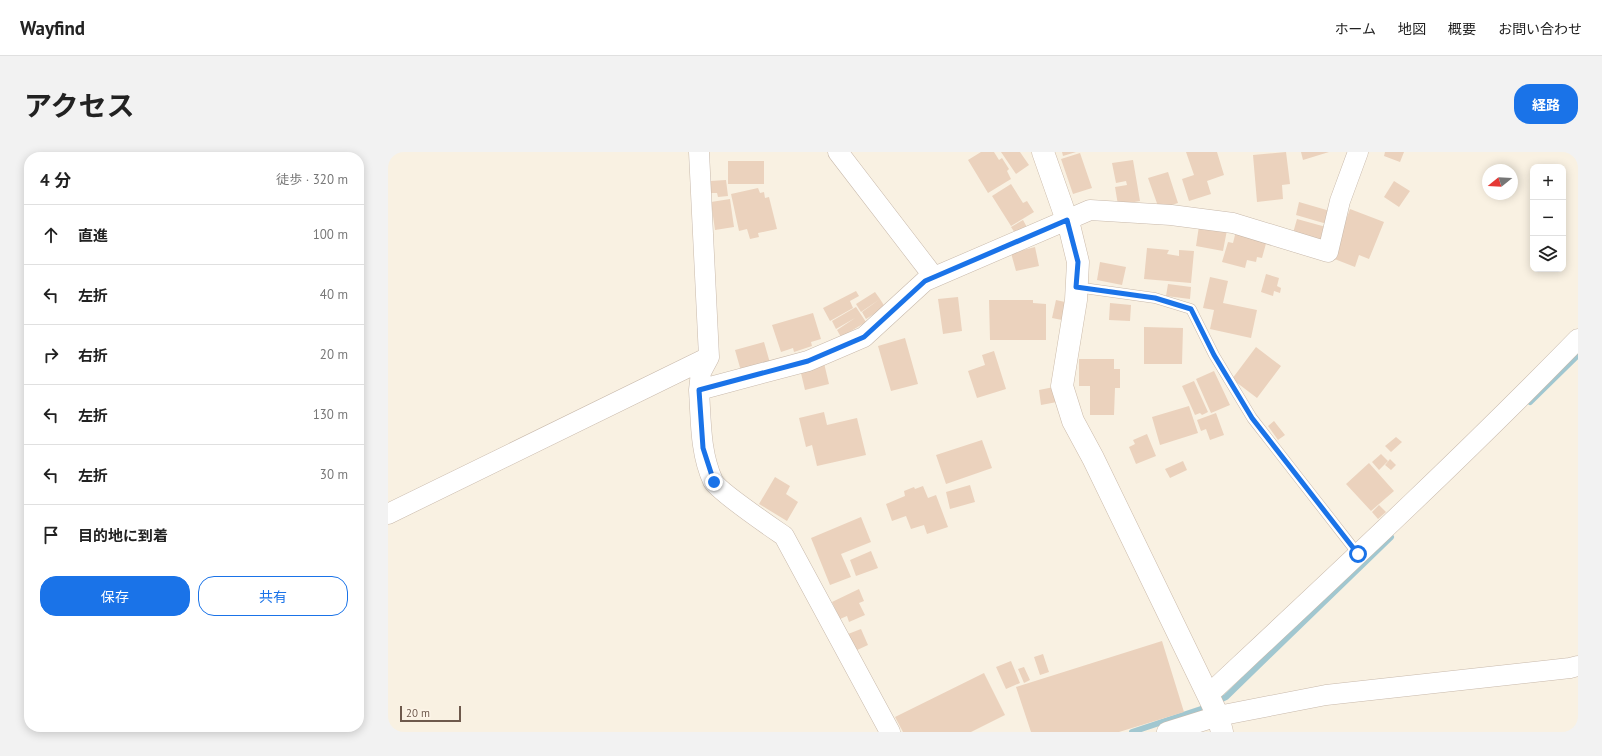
<!DOCTYPE html>
<html lang="ja">
<head>
<meta charset="utf-8">
<style>
	body { margin:0; font-family:"PT Sans","Noto Sans JP",sans-serif; background:#f2f2f2; color:#222 }
	.controls { position:absolute; right:12px; top:12px; display:grid; overflow:hidden; border-radius:8px; box-shadow:0 2px 10px #0003 }
	.controls button { width:36px; height:36px; display:grid; place-items:center; padding:0; border:0; border-bottom:1px solid #e0e0e0; background:#fff; color:#222; font:20px sans-serif }
	.compass { position:absolute; left:1094px; top:12px; width:36px; height:36px; border-radius:50%; background:#fff; box-shadow:0 2px 10px #0003; rotate:252deg }
	.scale { position:absolute; left:12px; bottom:10px; width:61px; box-sizing:border-box; padding-left:4px; border:2px solid #6e594c; border-top:0; font-size:11px; line-height:14px; white-space:nowrap; color:#6e594c; -webkit-text-stroke:3px #fdf5e8; paint-order:stroke }
	.stop { position:absolute; width:12px; height:12px; margin:-9px; border:3px solid #1a73e8; border-radius:50%; background:#fff }
	.stop.end { background:#1a73e8; border-color:#fff; box-shadow:0 1px 4px #0008 }
	.list { margin:0; padding:0; list-style:none }
	h2 { display:flex; justify-content:space-between; align-items:center; height:52px; margin:0; padding:0 16px; font-size:17px }
	h2 small { font-size:13px; font-weight:400; color:#767676 }
	.list li { display:grid; grid-template-columns:26px 1fr auto; gap:12px; align-items:center; box-sizing:border-box; height:60px; padding:0 16px; border-top:1px solid #e0e0e0 }
	.list b { display:block; font-size:15px; white-space:nowrap }
	.list em { font-size:13px; font-style:normal; color:#767676 }
	.actions { display:flex; gap:8px; padding:12px 16px }
	.actions a { flex:1; padding:9px 0; border:1px solid #1a73e8; border-radius:16px; text-align:center; font-size:14px; color:#1a73e8 }
	.actions .main { background:#1a73e8; color:#fff }
	.icon { flex:none; width:22px; height:22px; fill:none; stroke:currentColor; stroke-width:2; stroke-linecap:round; stroke-linejoin:round }
	.map { position:relative; flex:none; width:1190px; height:580px; overflow:hidden; border-radius:16px }
	header { display:flex; align-items:center; gap:24px; box-sizing:border-box; height:56px; padding:0 20px; background:#fff; border-bottom:1px solid #e0e0e0 }
	header strong { font-size:19px }
	nav { display:flex; gap:22px; margin-inline-start:auto; font-size:14px }
	.intro { display:flex; align-items:center; justify-content:space-between; box-sizing:border-box; height:96px; padding:0 24px }
	h1 { margin:0; font-size:28px }
	.button { padding:10px 18px; border-radius:16px; background:#1a73e8; color:#fff; font-size:14px; font-weight:700 }
	main { display:flex; gap:24px; padding:0 24px }
	aside { flex:1; background:#fff; border-radius:16px; box-shadow:0 2px 10px #0003 }
	.map>svg:first-child { display:block }
</style>
</head>
<body>
<header>
<strong>Wayfind</strong>
<nav><a>ホーム</a><a>地図</a><a>概要</a><a>お問い合わせ</a></nav>
</header>
<div class="intro"><h1>アクセス</h1><a class="button">経路</a></div>
<main>
<aside>
<h2>4 分<small>徒歩 · 320 m</small></h2>
<ul class="list">
<li><svg class="icon" aria-label="ahead" viewBox="0 0 24 24"><path d="M12 20V5M6 11l6-6 6 6"/></svg><div><b>直進</b></div><em>100 m</em></li>
<li><svg class="icon" aria-label="left" viewBox="0 0 24 24"><path d="M17 20v-9H6M10 6l-5 5 5 5"/></svg><div><b>左折</b></div><em>40 m</em></li>
<li><svg class="icon" aria-label="right" viewBox="0 0 24 24"><path d="M7 20v-9h11M14 6l5 5-5 5"/></svg><div><b>右折</b></div><em>20 m</em></li>
<li><svg class="icon" aria-label="left" viewBox="0 0 24 24"><path d="M17 20v-9H6M10 6l-5 5 5 5"/></svg><div><b>左折</b></div><em>130 m</em></li>
<li><svg class="icon" aria-label="left" viewBox="0 0 24 24"><path d="M17 20v-9H6M10 6l-5 5 5 5"/></svg><div><b>左折</b></div><em>30 m</em></li>
<li><svg class="icon" aria-label="arrive" viewBox="0 0 24 24"><path d="M6 21V4h12l-3 4 3 4H6"/></svg><div><b>目的地に到着</b></div></li>
</ul>
<div class="actions"><a class="main">保存</a><a>共有</a></div>
</aside>
<div class="map">
<svg width="1190" height="580" viewBox="0 0 1190 580">
	<rect width="100%" height="100%" fill="#f9f1e2"/>
	<g fill="none" stroke-linecap="round" stroke-linejoin="round">
		<path stroke="#a1c7d0" stroke-width="6" d="M1142,250L1190,203
			M744,580L813,557L838,545L1003,385"/>
	</g>
	<path fill="#ebd2bd" d="M593,0H606L611,8L614,6L621,17L619,19L623,27L600,41L580,8Z
		M613,0H632L641,13L628,22Z
		M674,0H688L675,4Z
		M798,0H829L836,23L819,29L823,42L801,49L794,27L806,23Z
		M898,0L902,32L894,33L895,47L869,50L865,3Z
		M913,0H941L915,8Z
		M997,0H1016L1012,10L996,4Z
		M692,1L704,36L685,42L673,7Z
		M745,8L752,49L730,53L727,35L739,33L738,29L728,31L724,11Z
		M340,9H376V32H340Z
		M780,20L790,51L771,57L760,26Z
		M338,28L340,44L330,45L329,41H323L322,29Z
		M1006,29L1022,39L1011,55L996,45Z
		M623,32L635,51L639,49L646,60L623,74L604,44Z
		M370,36L372,41L376,40L377,46L381,45L389,77L370,81L371,85L362,87L359,77L351,79L343,42Z
		M342,47L346,75L327,78L323,50Z
		M911,50L942,59L939,72L908,63Z
		M962,57L996,70L981,107L971,103L967,115L944,106Z
		M909,67L938,75L934,89L905,81Z
		M635,68L640,77L629,84L623,75Z
		M811,74L839,78L835,99L808,94Z
		M848,79L879,88L874,106L869,105L868,110L859,108L857,116L834,110L840,90L845,91Z
		M647,95L651,114L628,119L623,101Z
		M759,96L781,98L779,102L791,104V98L806,99L803,131L756,127Z
		M712,110L738,115L734,133L709,128Z
		M878,122L891,126L889,134L893,136L892,141L886,139L885,144L873,140Z
		M822,125L840,129L835,151L869,158L863,186L822,177L826,158L815,156Z
		M780,132L803,135L802,147L778,144Z
		M468,139L471,144L462,149L465,156L442,169L435,156Z
		M487,140L492,147L473,160L468,152Z
		M570,145L574,179L555,182L550,147Z
		M492,147L497,155L478,167L474,160Z
		M601,148H645V151L658,152V188H602Z
		M668,148L677,150L674,168L664,166Z
		M722,151L743,153L742,169L721,168Z
		M468,155L478,170L453,185L449,178L467,166L448,177L444,169Z
		M425,161L433,187L423,190L424,194L406,200L405,196L393,200L384,173Z
		M756,175L795,176L794,212H756Z
		M517,186L530,232L503,239L490,194Z
		M376,190L382,211L353,219L347,198Z
		M868,195L893,214L869,246L844,227Z
		M606,199L618,237L589,246L580,219L597,213L594,203Z
		M691,207H726V217H732V236H727L726,263H702V234H691Z
		M436,211L441,232L417,238L412,217Z
		M826,219L842,253L823,261L808,227Z
		M806,229L820,260L814,263L812,261L807,263L794,234Z
		M666,235L669,250L653,253L651,238Z
		M801,254L810,281L772,293L764,265Z
		M436,260L439,273L469,266L478,303L429,314L424,293L418,295L411,266Z
		M828,261L836,283L822,288L818,277L813,279L809,268Z
		M886,269L897,283L890,288L880,274Z
		M759,282L768,304L748,312L741,295L747,292L745,288Z
		M1008,285L1014,290L1003,300L997,294Z
		M594,288L604,316L558,332L548,303Z
		M993,302L1000,309L991,318L984,310Z
		M1002,307L1008,313L1003,318L997,313Z
		M795,309L799,318L782,326L777,317Z
		M981,311L1006,339L983,359L958,332Z
		M387,325L402,334L398,342L410,350L399,369L371,352Z
		M582,333L587,350L562,357L558,340Z
		M535,334L540,346L548,343L560,375L539,382L536,373L523,377L518,364L504,369L498,352L517,344L516,339L526,335L527,337Z
		M991,353L998,360L990,367L984,360Z
		M473,365L483,390L453,402L463,425L442,433L423,386Z
		M483,399L490,416L468,424L462,408Z
		M471,437L476,449L471,451L477,463L461,470L459,464L452,467L444,450Z
		M473,477L480,493L467,499L460,482Z
		M774,489L796,560L731,580H643L628,535Z
		M655,502L661,520L652,523L646,505Z
		M623,509L632,531L618,537L608,515Z
		M636,515L642,528L636,531L630,517Z
		M596,521L617,563L583,580H515L507,565Z"/>
	<g fill="none" stroke-linecap="round" stroke-linejoin="round">
		<g stroke="#c8b9ab" stroke-width="11">
			<path id="lane" d="M688,135L767,146L803,157L826,203L864,266L970,402"/>
		</g>
		<g stroke="#c8b9ab" stroke-width="21">
			<path id="street" d="M311,0L321,205L313,220L311,238L420,209L476,185L537,129L702,58L783,63L845,71L940,100L952,49L970,0
				M450,0L546,125
				M311,238C313,268 312,301 325,329C330,339 383,375 396,384L502,580
				M0,362L321,205
				M820,543C945,426 1070,310 1190,187
				M779,580L830,564L938,543L1182,516L1190,514"/>
		</g>
		<g stroke="#cbbaa9" stroke-width="23">
			<path id="secondary" d="M655,0L682,77L690,110L688,148L674,234L685,269L705,306L820,543L830,564L834,580"/>
		</g>
		<use href="#lane" stroke="#fff" stroke-width="10"/>
		<use href="#street" stroke="#fff" stroke-width="20"/>
		<use href="#secondary" stroke="#fff" stroke-width="22"/>
	</g>
	<g fill="none" stroke-linecap="round" stroke-linejoin="round">
		<path stroke="#1a73e8" stroke-width="5" d="M326,330L315,296L311,238L420,209L476,185L537,129L679,68L690,110L688,135L767,146L803,157L826,203L864,266L970,402"/>
	</g>
</svg>
<div class="controls">
<button>+</button>
<button>−</button>
<button><svg class="icon" aria-label="layers" viewBox="0 0 24 24"><path d="M12 4l9 5-9 5-9-5zM3 14l9 5 9-5"/></svg></button>
</div>
<svg class="compass" viewBox="-18 -18 36 36"><path d="M0-13l5 13h-10z" fill="#e53935"/><path d="M0 13l5-13h-10z" fill="#767676"/></svg>
<div class="scale">20 m</div>
<div class="stop" style="left:970px;top:402px"></div>
<div class="stop end" style="left:326px;top:330px"></div>
</div>
</main>
</body>
</html>
